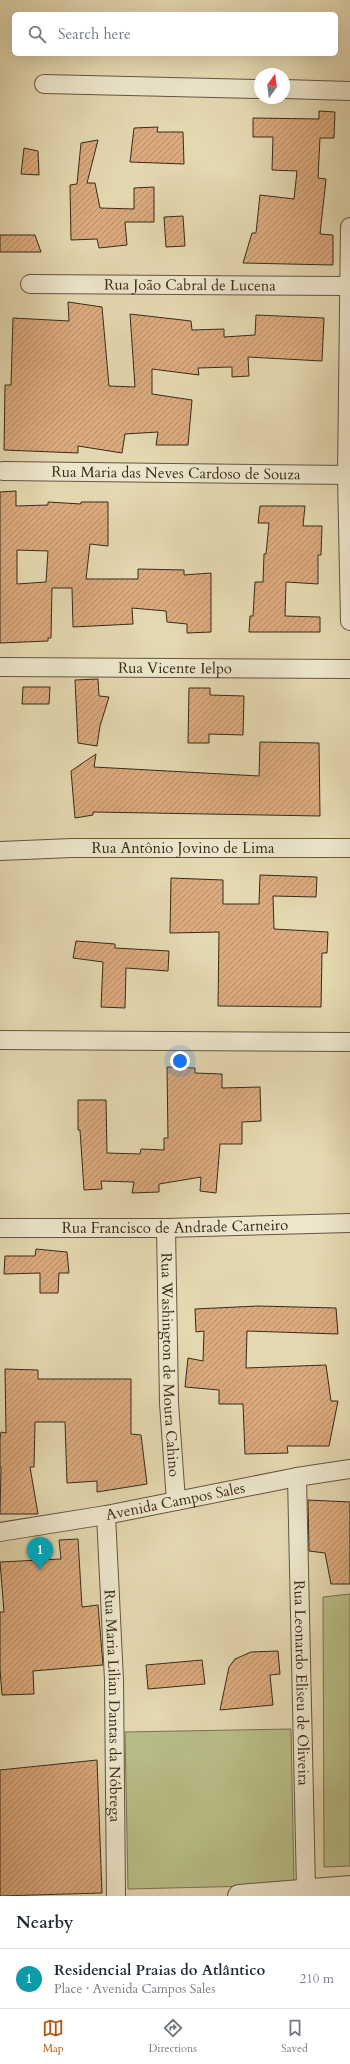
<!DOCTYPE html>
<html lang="en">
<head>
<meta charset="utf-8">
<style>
	body { margin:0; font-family:Cardo,serif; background:#f6f6f7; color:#1f2937 }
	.compass { position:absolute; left:254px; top:68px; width:36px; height:36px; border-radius:50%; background:#fff; box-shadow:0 4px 16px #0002; rotate:14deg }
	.you { position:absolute; left:180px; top:1061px; width:14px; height:14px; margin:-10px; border:3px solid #fff; border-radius:50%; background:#1a73e8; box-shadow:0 0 0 6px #1a73e833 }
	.badge { display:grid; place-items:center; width:26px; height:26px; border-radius:50%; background:#b45309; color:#fff; font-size:13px; font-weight:700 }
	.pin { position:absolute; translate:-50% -33px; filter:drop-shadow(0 1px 2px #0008) }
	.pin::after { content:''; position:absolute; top:21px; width:14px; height:12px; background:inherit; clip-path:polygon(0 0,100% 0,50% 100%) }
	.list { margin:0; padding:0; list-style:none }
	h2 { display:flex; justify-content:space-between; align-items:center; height:52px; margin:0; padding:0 16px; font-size:17px }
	h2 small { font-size:13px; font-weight:400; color:#747a83 }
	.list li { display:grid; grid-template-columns:26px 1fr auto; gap:12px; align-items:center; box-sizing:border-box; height:60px; padding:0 16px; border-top:1px solid #e0e1e3 }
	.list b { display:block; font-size:15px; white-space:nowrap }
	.list p { margin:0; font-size:13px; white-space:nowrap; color:#747a83 }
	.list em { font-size:13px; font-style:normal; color:#747a83 }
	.icon { flex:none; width:22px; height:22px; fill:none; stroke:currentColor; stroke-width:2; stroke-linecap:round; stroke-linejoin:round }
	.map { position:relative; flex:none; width:350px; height:1896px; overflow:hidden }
	.search { position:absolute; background:#fff; box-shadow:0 4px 16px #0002; left:12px; right:12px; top:12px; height:44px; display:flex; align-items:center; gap:10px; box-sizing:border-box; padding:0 14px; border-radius:6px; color:#747a83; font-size:15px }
	.sheet { height:112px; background:#fff }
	nav { display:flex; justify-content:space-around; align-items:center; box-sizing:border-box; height:56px; border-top:1px solid #e0e1e3; background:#fff; font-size:11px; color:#747a83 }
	nav a { display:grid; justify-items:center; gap:2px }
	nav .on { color:#b45309 }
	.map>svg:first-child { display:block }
</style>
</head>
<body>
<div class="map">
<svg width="350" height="1896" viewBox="0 0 350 1896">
	<defs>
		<pattern id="building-hatch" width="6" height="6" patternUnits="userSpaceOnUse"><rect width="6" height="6" fill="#dbaa7e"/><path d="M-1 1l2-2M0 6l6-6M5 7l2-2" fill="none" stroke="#b38b66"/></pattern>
	</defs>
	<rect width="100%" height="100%" fill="#e4d8b0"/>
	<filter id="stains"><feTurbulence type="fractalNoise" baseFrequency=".005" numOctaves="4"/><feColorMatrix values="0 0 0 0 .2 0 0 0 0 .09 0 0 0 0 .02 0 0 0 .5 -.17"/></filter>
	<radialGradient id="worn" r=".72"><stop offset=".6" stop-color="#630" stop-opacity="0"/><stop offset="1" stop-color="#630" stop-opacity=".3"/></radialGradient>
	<path fill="#b9be88" stroke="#787451" d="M350,1594V1866L324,1867L323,1597Z
		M291,1729L294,1885L128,1889L125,1732Z"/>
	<path fill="url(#building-hatch)" stroke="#382b1a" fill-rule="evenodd" d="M319,111L335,112L334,138H320L318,178L326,179L320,234L333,235V265L243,263L252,233H256L260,195L294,199L297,171L272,170L273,137H253V118L319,119Z
		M158,127L157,132H183L184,164L130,162L134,128Z
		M98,140L87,183H95L100,208L134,209V188L154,187V222H125L127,245L99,248L97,239L71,240L70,185L77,184L81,143Z
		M24,148L38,151L39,175L21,174Z
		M183,216L185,246L166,247L164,217Z
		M0,235H35L41,252H0Z
		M68,302L102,307L109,386L135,387L130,314L191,321L192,330L224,329V337L255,335L256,315L324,318L322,361L248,357L249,376L232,377V367L198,368L199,375L152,369V394L192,400L188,445H156L158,432L125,434L122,453L78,446V453L4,450L5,385H11L13,318L69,321Z
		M16,491V506L48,505V502L81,504V502H108V546L90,544L86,579H138V569L184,570V575L211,573V632L187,633V624L167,622L166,611L132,608L133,624L73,627L72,588H52L51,638H48V641L0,643V492ZM17,550L48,551L46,582L17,584Z
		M260,506H305L303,526H322L321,555H318V584L286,582L285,616L320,617V632H249L250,616H253L255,582H263L264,554H266L269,523H258Z
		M98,679L99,696L109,697L100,726L97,746L78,743L75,680Z
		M23,687H50L49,704H22Z
		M189,688H210V695L244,696L243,735L209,734V743H188Z
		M260,742L319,743L320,816L93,812V815L75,818L71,771L96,754L94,767L259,776Z
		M260,875L317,877L316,897L273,896L274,929L328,932L327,953H322L321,1007L218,1006L219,932L170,933L171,878L223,880V904H259Z
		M76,941L115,944V948L169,951L168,971L126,968L125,1008L101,1007L103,962L73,958Z
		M167,1067L195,1068V1073L222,1074V1088L260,1087L261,1121L242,1122V1144H220L216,1193L200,1191L201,1177L159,1184V1192L132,1193L134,1182L101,1181L102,1189L84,1190L80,1130H78V1100H106L107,1153L140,1154L141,1149L164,1150V1138H168Z
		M36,1249L67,1252L69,1273H59L58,1293H40V1273L4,1274L5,1256H35Z
		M258,1306L336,1308L338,1334L247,1331L246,1368L326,1365L331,1401H338L329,1446H287L288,1453L245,1454L243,1404H219V1390L185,1387L188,1358L203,1361L204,1331L196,1332L195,1309Z
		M5,1369L38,1370V1379H131V1434L141,1435L147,1484L97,1492V1481L67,1483L65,1422H35L34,1467H30L38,1514H0L1,1467H0V1439L1,1432L6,1433Z
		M308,1500L350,1502V1584H331L325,1553L309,1551Z
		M78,1539L82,1607L98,1605L103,1665L33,1671L34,1694L2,1695L0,1669V1612H4L0,1562L61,1559L59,1540Z
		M278,1651L280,1674L270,1675L273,1705L220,1710L229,1667L235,1659L251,1652Z
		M202,1660L205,1684L148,1689L146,1665Z
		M97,1760L102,1893L0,1896V1770Z"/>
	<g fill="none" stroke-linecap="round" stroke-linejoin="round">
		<g stroke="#635640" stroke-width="20">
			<g id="minor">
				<path d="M44,84L260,89"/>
				<path d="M284,89L350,91"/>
				<path d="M350,227L347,475L350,621"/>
				<path id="s1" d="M30,284L350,286"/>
				<path id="s2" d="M3,471L350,475"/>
				<path id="s3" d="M0,667L350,669"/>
				<path id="s4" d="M0,851L72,848H350"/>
				<path d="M0,1040L350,1042"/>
				<path id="s5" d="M0,1228H166L350,1223"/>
				<path id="s6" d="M166,1228L169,1403L176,1501"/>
				<path id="s7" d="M297,1477L306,1889"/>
				<path id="s8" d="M106,1515L114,1680L116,1896"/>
				<path id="s9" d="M0,1532L106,1515L297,1477L350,1469"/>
			</g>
		</g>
		<g stroke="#635640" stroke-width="24">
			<path id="tertiary" d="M239,1896L350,1887"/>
		</g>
		<use href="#minor" stroke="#ede6cc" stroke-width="18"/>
		<use href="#tertiary" stroke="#ede6cc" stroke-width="22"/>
	</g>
	<g text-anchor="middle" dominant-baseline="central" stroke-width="3" stroke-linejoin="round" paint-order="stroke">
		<g font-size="15" fill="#382b1a" stroke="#ede6cc">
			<text stroke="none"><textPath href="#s1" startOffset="160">Rua João Cabral de Lucena</textPath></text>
			<text stroke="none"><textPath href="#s2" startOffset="173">Rua Maria das Neves Cardoso de Souza</textPath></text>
			<text stroke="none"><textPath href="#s3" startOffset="175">Rua Vicente Ielpo</textPath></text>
			<text stroke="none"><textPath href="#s4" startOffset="183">Rua Antônio Jovino de Lima</textPath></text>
			<text stroke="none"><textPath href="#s5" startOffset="175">Rua Francisco de Andrade Carneiro</textPath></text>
			<text stroke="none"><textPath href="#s6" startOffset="137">Rua Washington de Moura Cahino</textPath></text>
			<text stroke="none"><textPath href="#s9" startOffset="178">Avenida Campos Sales</textPath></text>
			<text stroke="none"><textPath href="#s7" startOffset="206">Rua Leonardo Eliseu de Oliveira</textPath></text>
			<text stroke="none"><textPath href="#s8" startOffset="191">Rua Maria Lilian Dantas da Nóbrega</textPath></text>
		</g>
	</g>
	<rect width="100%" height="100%" filter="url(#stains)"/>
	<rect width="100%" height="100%" fill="url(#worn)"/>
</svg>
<svg class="compass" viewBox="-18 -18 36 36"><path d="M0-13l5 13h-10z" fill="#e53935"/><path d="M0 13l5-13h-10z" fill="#747a83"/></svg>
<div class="you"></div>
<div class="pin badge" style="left:40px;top:1570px;background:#0f9aa8">1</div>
<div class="search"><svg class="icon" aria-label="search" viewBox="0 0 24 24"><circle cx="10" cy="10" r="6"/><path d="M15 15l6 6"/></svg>Search here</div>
</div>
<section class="sheet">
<h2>Nearby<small></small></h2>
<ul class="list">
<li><span class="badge" style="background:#0f9aa8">1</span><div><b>Residencial Praias do Atlântico</b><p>Place · Avenida Campos Sales</p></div><em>210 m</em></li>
</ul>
</section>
<nav>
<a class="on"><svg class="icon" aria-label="map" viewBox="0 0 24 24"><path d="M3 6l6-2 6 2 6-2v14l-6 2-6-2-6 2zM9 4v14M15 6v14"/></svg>Map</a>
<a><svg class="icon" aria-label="directions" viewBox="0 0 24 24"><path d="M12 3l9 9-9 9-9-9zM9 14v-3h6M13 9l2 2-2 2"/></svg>Directions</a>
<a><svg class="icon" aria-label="saved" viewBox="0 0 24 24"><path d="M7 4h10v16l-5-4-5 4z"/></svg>Saved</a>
</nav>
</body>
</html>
